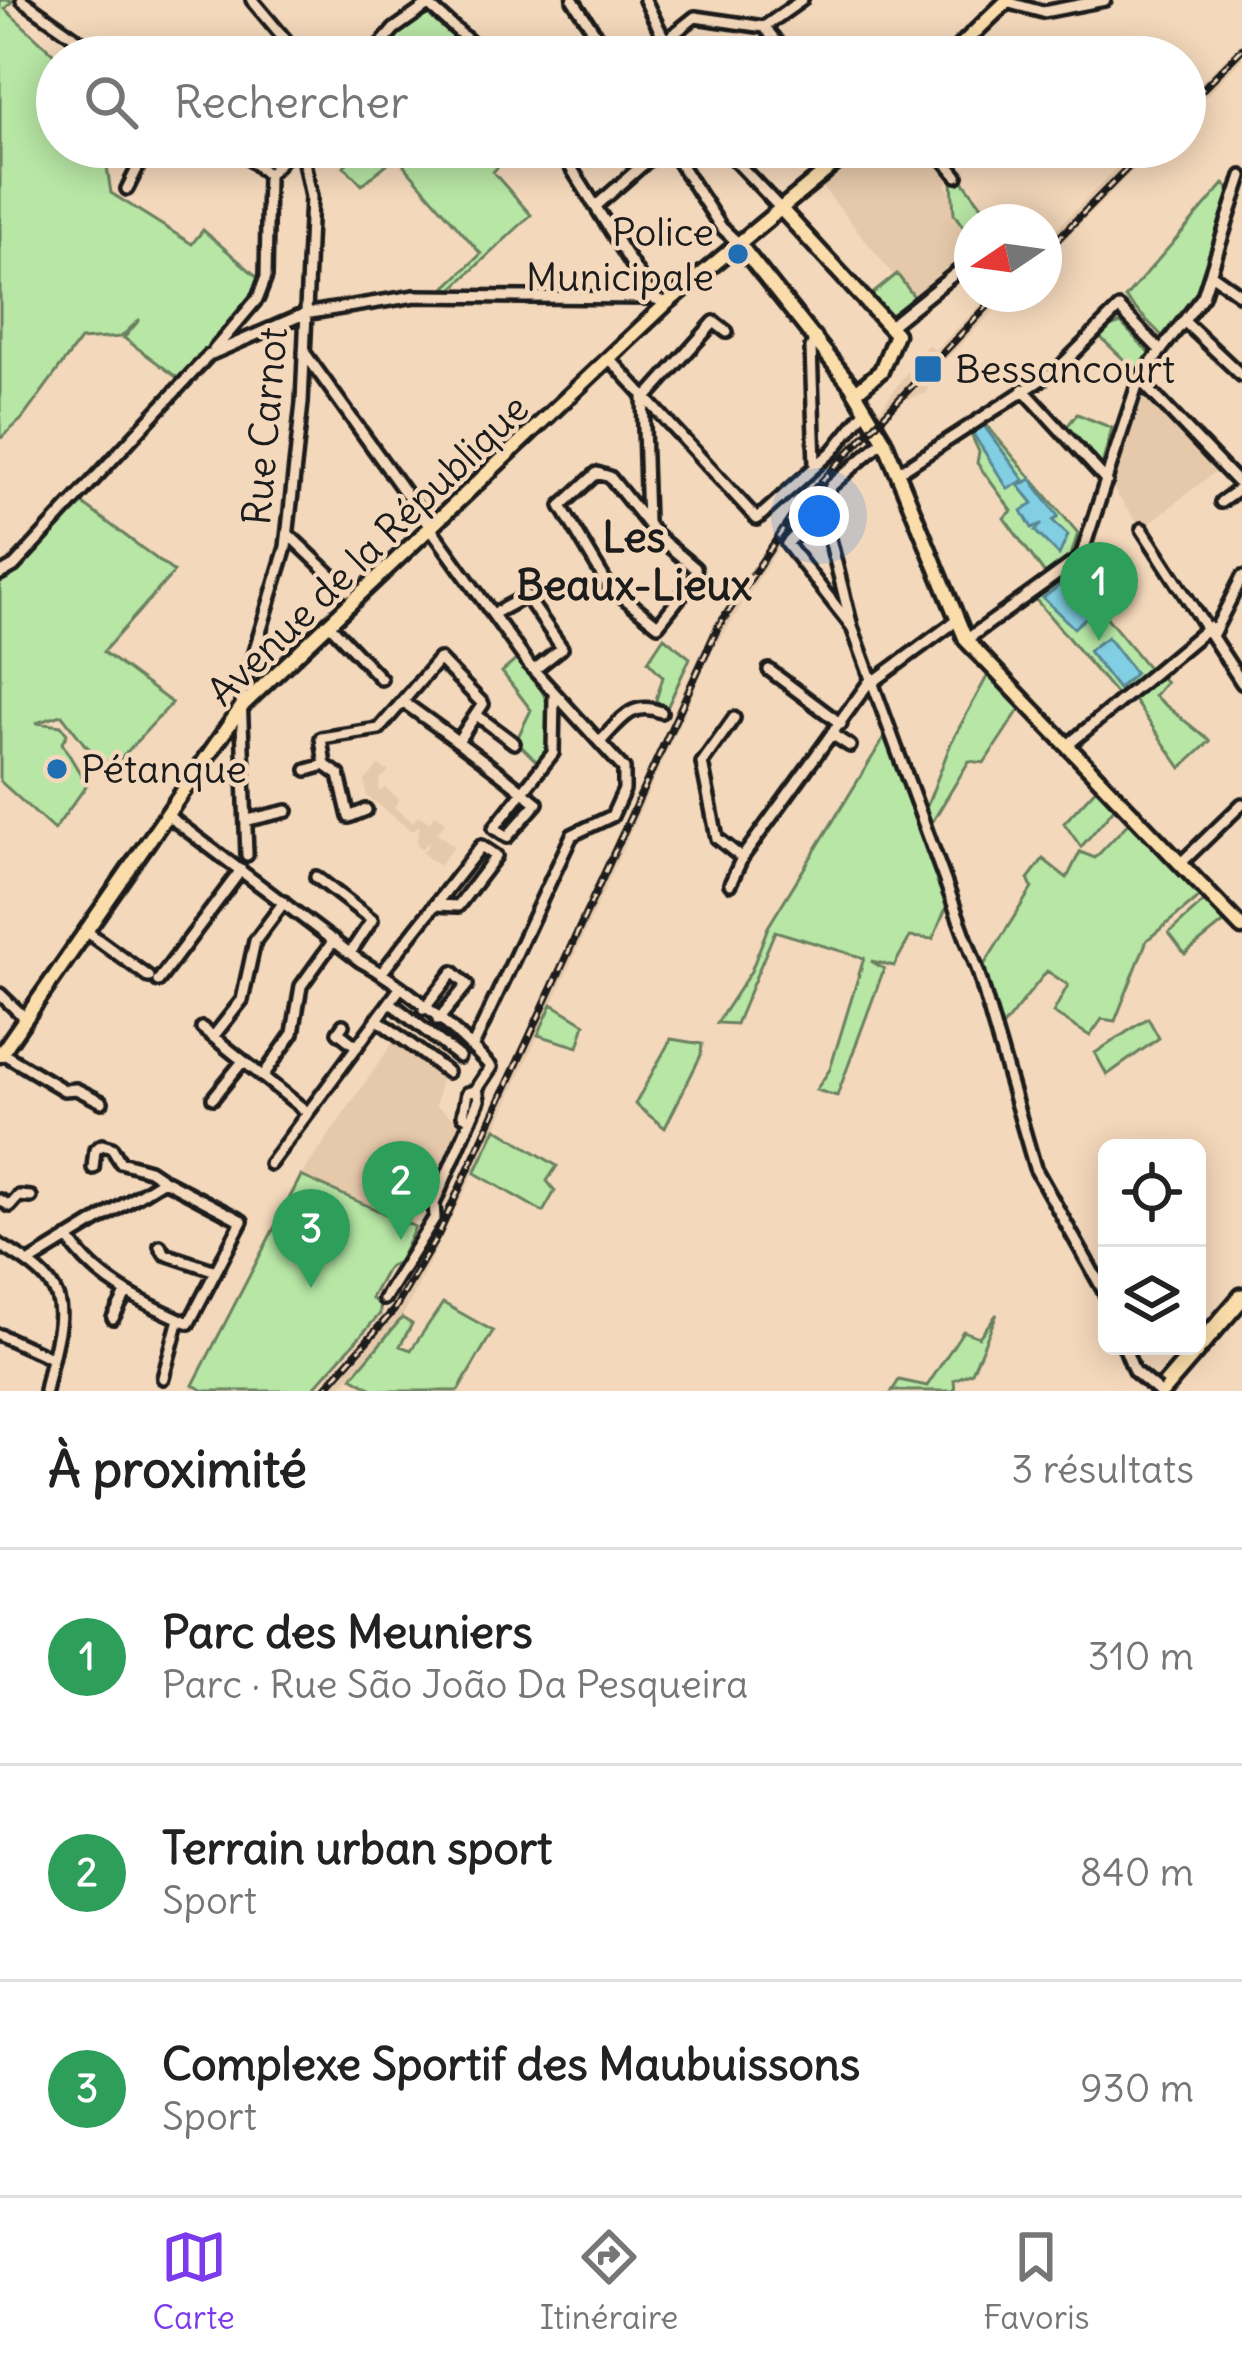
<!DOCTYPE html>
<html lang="fr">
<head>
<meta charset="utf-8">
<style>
	body { margin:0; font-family:Delius,sans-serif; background:#f6f6f6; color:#222 }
	.controls { position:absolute; right:36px; bottom:36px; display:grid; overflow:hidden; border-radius:18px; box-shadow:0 6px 30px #0003 }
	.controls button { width:108px; height:108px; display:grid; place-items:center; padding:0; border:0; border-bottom:3px solid #e0e0e0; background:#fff; color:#222; font:60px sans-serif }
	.compass { position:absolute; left:954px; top:204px; width:108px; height:108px; border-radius:50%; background:#fff; box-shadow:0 6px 30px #0003; rotate:257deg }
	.you { position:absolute; left:819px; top:516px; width:42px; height:42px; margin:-30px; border:9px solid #fff; border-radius:50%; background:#1a73e8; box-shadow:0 0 0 18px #1a73e833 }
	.badge { display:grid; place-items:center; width:78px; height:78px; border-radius:50%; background:#7c3aed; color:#fff; font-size:39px; font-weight:700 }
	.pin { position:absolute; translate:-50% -99px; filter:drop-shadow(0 3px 6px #0008) }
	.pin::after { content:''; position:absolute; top:63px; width:42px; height:36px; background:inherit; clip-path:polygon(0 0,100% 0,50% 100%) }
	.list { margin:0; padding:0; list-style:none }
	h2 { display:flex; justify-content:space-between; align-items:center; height:156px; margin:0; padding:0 48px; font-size:51px }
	h2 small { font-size:39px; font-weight:400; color:#767676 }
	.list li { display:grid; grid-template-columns:78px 1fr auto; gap:36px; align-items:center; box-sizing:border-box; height:216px; padding:0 48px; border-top:3px solid #e0e0e0 }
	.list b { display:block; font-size:45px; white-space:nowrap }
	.list p { margin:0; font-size:39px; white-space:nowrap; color:#767676 }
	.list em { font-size:39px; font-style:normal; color:#767676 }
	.icon { flex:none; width:66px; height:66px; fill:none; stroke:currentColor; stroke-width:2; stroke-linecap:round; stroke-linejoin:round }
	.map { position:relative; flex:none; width:1242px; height:1391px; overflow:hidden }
	.search { position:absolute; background:#fff; box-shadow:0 6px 30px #0003; left:36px; right:36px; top:36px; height:132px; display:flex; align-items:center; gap:30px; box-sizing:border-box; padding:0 42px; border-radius:66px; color:#767676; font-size:45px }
	.sheet { height:804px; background:#fff }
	nav { display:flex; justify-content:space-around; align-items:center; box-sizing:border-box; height:168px; border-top:3px solid #e0e0e0; background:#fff; font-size:33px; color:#767676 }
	nav a { display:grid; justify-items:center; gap:6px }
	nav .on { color:#7c3aed }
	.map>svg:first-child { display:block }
</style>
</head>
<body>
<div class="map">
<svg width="1242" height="1391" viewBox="0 0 1242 1391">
	<rect width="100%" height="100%" fill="#f4d8bb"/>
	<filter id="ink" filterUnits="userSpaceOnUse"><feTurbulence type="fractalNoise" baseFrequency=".00833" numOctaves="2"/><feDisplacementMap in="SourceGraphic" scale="24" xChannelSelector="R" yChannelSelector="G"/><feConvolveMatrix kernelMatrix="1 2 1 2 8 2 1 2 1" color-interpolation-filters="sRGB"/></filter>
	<g filter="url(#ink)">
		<path fill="#e6c9ab" d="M1242,41V59L1185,118V99Z
			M864,147H928L951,175L946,186L957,199L954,214L972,247L923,293L914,296L894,276L821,185Z
			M1137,147H1156L1044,261V242Z
			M992,294H1011L940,365L926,393L906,400L879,426L874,418L924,349L928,345L935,350Z
			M1143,391L1216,471L1142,529L1107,481Z
			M867,425L872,433L782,542L712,652L496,1128L402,1318L337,1391H319L387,1315L440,1221L713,626L795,505Z
			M379,765L389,772L380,779L379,792L385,788L399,799L394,808L413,822L419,815L429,822L436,814L445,822L437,833L454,846L439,866L422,853L432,839L421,849L416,843L420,825L412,831L367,796L365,781Z
			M396,1038L441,1077L436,1106L462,1124L408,1224L301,1176Z"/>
		<path fill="#b7e6a5" stroke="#6a8160" stroke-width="3" d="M0,0H13L5,9L57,57V147H104L111,193L192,244L203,230L261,280L215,344L179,379L124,338L140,319L121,337L80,340L22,419L0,439Z
			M429,4L487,57H370L394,29Z
			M362,147H516L493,172L531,215L451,290L446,287L481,254L396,156L362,185L344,166Z
			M958,174L994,222H972V239L954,214L952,181Z
			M1224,184L1232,192L1198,297L1167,341L1125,298Z
			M897,274L915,298L889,316L870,296Z
			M1121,323L1153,357L1140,375L1095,332Z
			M1077,414L1112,428L1101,469L1064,430Z
			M983,421L1078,533L1067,569L1150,670L1119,698L1031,594L1050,581L1004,518L1012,511L977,463L979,452L969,430Z
			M83,504L174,572L103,652L172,703L113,767L85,745L62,715L36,723L61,726L67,734L62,743L87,785L54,830L0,781V581Z
			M664,637L690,658L665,712L656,700L663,677L648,661Z
			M517,659C545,688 567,725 539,764L516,741L531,710L502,672Z
			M990,671L1025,701L984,763L969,761L924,836L948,903L933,939L910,937L894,966L871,961L884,969L837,1096L816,1090L830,1069L864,958L775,931L736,1024L717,1023L751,971L768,927L889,730L920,824L951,743Z
			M1156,673L1166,682L1154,696L1210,741L1181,768L1131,696Z
			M1102,782L1121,800L1081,847L1064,823Z
			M1136,815L1204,893L1147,940L1115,1021L1102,1019L1090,1036L1053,1013L1068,985L1047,971L996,1035L981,970L1032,888L1028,879L1043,859L1067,878L1080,852L1095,858Z
			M1207,899L1226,921L1185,954L1169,933Z
			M552,1004L585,1024L578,1047L538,1035Z
			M1148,1018L1159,1038L1107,1075L1095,1053Z
			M671,1039L702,1044L701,1055L665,1128L635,1104Z
			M496,1128L557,1166L547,1181L555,1191L543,1212L475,1173Z
			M301,1176L415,1227L399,1262L388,1267L371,1298L380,1305V1314L311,1391H205L193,1385Z
			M443,1303L493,1331L458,1391H376L352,1377L402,1318L412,1324L400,1346L411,1350Z
			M997,1314L972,1372L954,1380L955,1391H892L899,1380L927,1386L963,1331L979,1337Z"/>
		<path fill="#82cee2" stroke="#598793" stroke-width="3" d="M982,423L1024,480L1008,489L970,429Z
			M1031,479L1058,516L1053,521L1068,535L1059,555L1035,531L1042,524L1032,528L1022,511L1033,503L1019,486Z
			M1068,579L1093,611L1074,628L1043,598Z
			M1107,637L1135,673L1118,689L1088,651Z"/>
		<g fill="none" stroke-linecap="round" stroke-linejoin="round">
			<g stroke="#1c1c1c" stroke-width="18">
				<path id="minor" d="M22,0L103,57
					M252,0L300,57
					M423,0L487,57
					M573,0L611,57
					M645,0L673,57
					M1006,2L1043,12L1105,0
					M764,27L802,0
					M370,57L394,29L435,0
					M645,57L695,17L764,27L790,57
					M236,147L268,175
					M558,147L653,298
					M669,147L721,227L739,244
					M722,147L781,209
					M934,147L957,176
					M268,175L293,147
					M127,189L148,147
					M596,206L663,147
					M1211,274L1242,296
					M1187,324L1242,376
					M890,326L972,260
					M214,350L258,298L266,277L268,175
					M304,352L529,665L624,769V790L612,816L572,835L472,1048
					M609,358L757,519L833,451L865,411
					M1139,379L1242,487
					M1023,389L1107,481
					M643,395L647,522
					M646,398L714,322L727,332
					M815,465L811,348L816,337
					M899,472L1059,368L1119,308L1161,351
					M597,473L610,477L658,537L695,568L696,577L658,625L608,585L561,506Z
					M1221,502L1242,487
					M822,507L852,627L978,971L1035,1168L1107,1297
					M822,507L787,544L852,627
					M822,507L831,486L884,440
					M1142,529L1242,683
					M288,534L348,591
					M0,574L14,566L209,355L304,314L415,296L653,298L667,303
					M493,614L526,596L562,648L534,670
					M328,623L381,679
					M1213,634L1242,577
					M966,640L1081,557L1139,379L1203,296L1242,176
					M769,670L841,724
					M873,682L956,621
					M403,702C448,734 494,767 537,803L507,837L494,828L553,753L554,696
					M478,716L514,743
					M734,718L702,763L717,838L742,858
					M833,735L850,746
					M601,741C620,721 632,700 661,712
					M1069,744L1209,627
					M325,765L339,775L349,817L366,810
					M307,770L325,765L321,738L379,729L439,659L483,704L458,741
					M167,815L360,961C403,984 455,1029 491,1067L477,1088L479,1100L434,1204L435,1217L384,1299
					M248,820L287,811
					M247,855L241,695L286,547L302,403L311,197L301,147
					M1180,864L1242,804
					M316,877L372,920L350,953
					M730,884L742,858L872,678
					M86,931L149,977
					M383,971L481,846L496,856L458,906L435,905
					M158,981L241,870
					M0,994L26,1019
					M391,1003L459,1057
					M424,1009L453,972L467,985L438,1020
					M378,1020L447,1072
					M343,1025L338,1032L357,1047
					M202,1028L307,1112
					M213,1037L242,1000L255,941L284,902
					M2,1053L64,1090L76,1089L102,1102
					M263,1076L293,1033L301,986L334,940
					M213,1098L243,1061
					M471,1119L463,1115L467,1093L477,1090
					M270,1164L398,991
					M93,1168L95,1150L102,1145L112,1148L120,1162L149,1170L164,1180
					M0,1200L10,1206L19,1196L31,1197
					M0,1245C82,1292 61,1310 45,1391
					M160,1246L165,1254L216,1271
					M31,1262L33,1260L164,1180L242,1221L189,1323C142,1302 98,1283 68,1238
					M113,1318L126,1294
					M0,1335L51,1358
					M1124,1346L1134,1371
					M163,1378L179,1319"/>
			</g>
			<g stroke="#1c1c1c" stroke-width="21">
				<path id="major" d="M949,57L1008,0
					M781,209L896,334L881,371L856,392
					M739,244L851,385L884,440L966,640L1242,928
					M0,1055L243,705L667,303L855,147"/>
			</g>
			<g stroke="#1c1c1c" stroke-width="24">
				<path id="highway" d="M1161,1391L1242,1297"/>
			</g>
			<use href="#minor" stroke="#f4d8bb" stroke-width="9"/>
			<use href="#major" stroke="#fbddab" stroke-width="12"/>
			<use href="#highway" stroke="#fbddab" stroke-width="15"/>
			<g stroke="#1c1c1c" stroke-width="8">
				<path id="rail" d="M1185,107L1242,49
					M1044,253L1148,147
					M323,1391L394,1310L438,1235L718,627L801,503L999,294"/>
			</g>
			<use href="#rail" stroke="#f4d8bb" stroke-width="3" stroke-dasharray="9" stroke-linecap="butt"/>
			<g stroke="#1c1c1c" stroke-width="18" stroke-linecap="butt">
				<path id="minor-bridge" d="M1134,1371L1158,1391"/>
			</g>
			<use href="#minor-bridge" stroke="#f4d8bb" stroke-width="9"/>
		</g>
	</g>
	<g fill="#1f6fb2" stroke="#f4d8bb" stroke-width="4.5">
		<circle cx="738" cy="254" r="12"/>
		<rect x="913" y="354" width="30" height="30" rx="6"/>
		<circle cx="57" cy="769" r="12"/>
	</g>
	<g text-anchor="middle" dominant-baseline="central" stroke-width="9" stroke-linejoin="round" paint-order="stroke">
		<g font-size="39" fill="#1c1c1c" stroke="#f4d8bb" text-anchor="start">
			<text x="714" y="232" text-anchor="end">Police<tspan x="714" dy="45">Municipale</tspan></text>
			<text x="955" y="369">Bessancourt</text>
			<text x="81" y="769">Pétanque</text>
		</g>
		<g font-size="39" fill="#1c1c1c" stroke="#f4d8bb">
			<text transform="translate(265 426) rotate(-85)">Rue Carnot</text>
			<text transform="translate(368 550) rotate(-44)">Avenue de la République</text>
		</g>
		<g font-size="42" font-weight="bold" fill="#1c1c1c" stroke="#f4d8bb">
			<text x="634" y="537">Les<tspan x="634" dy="48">Beaux-Lieux</tspan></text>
		</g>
	</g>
</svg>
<div class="controls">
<button><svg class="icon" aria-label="locate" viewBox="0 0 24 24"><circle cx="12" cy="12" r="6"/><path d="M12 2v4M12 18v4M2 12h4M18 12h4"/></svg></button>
<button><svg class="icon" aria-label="layers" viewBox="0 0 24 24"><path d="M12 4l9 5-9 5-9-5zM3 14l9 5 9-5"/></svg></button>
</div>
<svg class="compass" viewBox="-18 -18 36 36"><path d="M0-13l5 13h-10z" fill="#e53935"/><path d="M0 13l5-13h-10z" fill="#767676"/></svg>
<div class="you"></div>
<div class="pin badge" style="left:1099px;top:641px;background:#2e9e5b">1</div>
<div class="pin badge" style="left:401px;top:1240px;background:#2e9e5b">2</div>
<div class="pin badge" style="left:311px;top:1288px;background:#2e9e5b">3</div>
<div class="search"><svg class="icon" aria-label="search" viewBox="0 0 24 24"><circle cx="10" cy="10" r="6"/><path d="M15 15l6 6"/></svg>Rechercher</div>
</div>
<section class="sheet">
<h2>À proximité<small>3 résultats</small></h2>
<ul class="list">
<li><span class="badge" style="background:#2e9e5b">1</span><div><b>Parc des Meuniers</b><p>Parc · Rue São João Da Pesqueira</p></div><em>310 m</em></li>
<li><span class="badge" style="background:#2e9e5b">2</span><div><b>Terrain urban sport</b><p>Sport</p></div><em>840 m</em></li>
<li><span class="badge" style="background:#2e9e5b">3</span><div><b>Complexe Sportif des Maubuissons</b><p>Sport</p></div><em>930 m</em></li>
</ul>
</section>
<nav>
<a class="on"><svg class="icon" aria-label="map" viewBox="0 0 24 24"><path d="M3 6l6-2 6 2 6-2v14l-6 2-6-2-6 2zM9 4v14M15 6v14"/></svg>Carte</a>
<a><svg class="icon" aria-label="directions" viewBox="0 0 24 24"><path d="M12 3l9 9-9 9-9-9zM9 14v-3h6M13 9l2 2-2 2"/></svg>Itinéraire</a>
<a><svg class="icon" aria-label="saved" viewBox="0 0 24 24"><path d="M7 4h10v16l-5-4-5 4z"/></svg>Favoris</a>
</nav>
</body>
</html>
